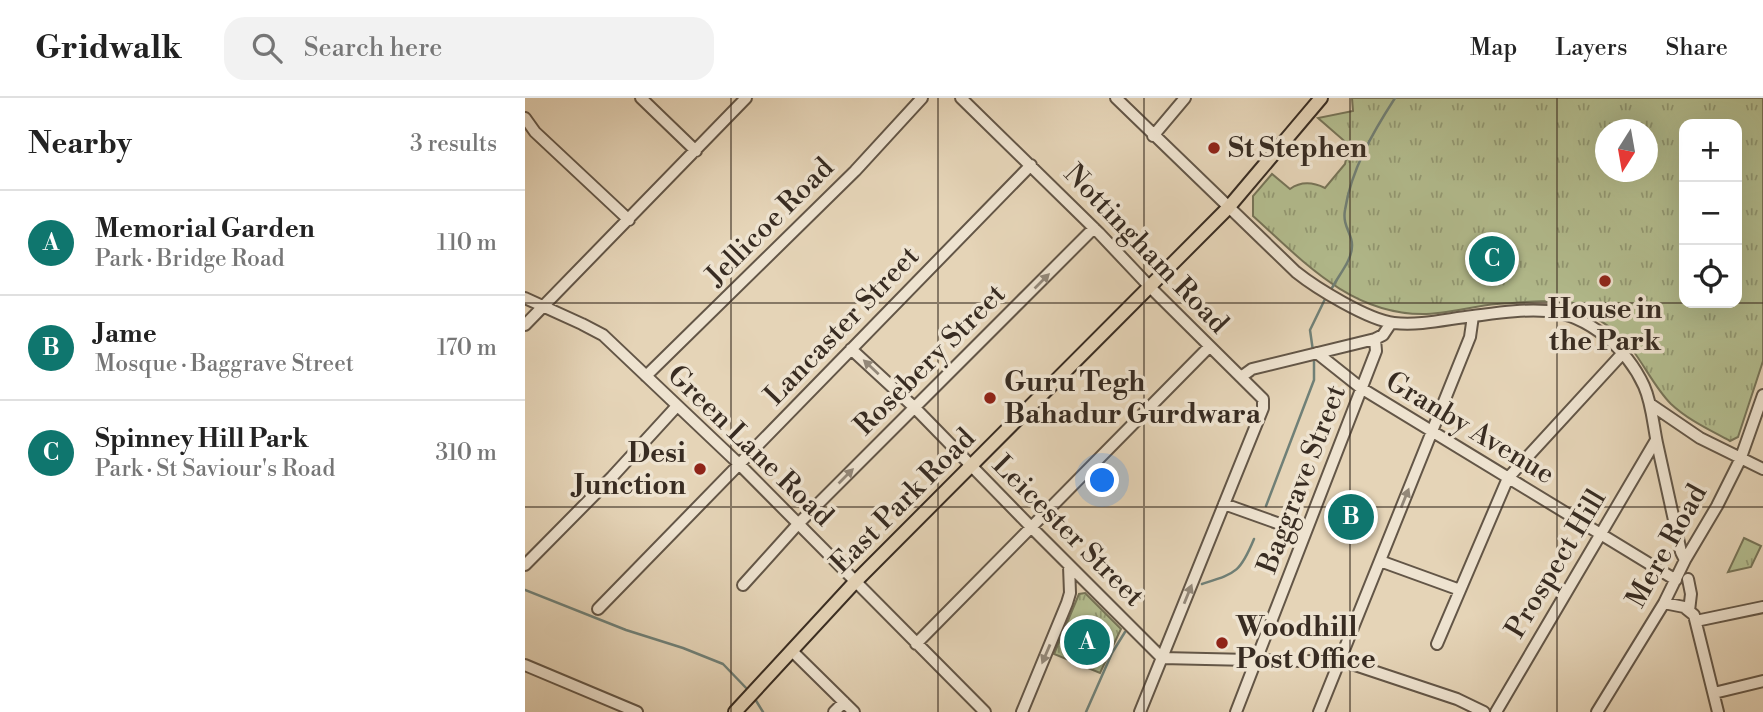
<!DOCTYPE html>
<html lang="en">
<head>
<meta charset="utf-8">
<style>
	body { margin:0; font-family:"Libre Bodoni",serif; background:#f2f2f2; color:#222 }
	.controls { position:absolute; right:21px; top:21px; display:grid; overflow:hidden; border-radius:14px; box-shadow:0 7px 28px #0002 }
	.controls button { width:63px; height:63px; display:grid; place-items:center; padding:0; border:0; border-bottom:2px solid #e0e0e0; background:#fff; color:#222; font:35px sans-serif }
	.compass { position:absolute; left:1070px; top:21px; width:63px; height:63px; border-radius:50%; background:#fff; box-shadow:0 7px 28px #0002; rotate:191deg }
	.you { position:absolute; left:578px; top:383px; width:24px; height:24px; margin:-18px; border:5px solid #fff; border-radius:50%; background:#1a73e8; box-shadow:0 0 0 10px #1a73e833 }
	.badge { display:grid; place-items:center; width:46px; height:46px; border-radius:50%; background:#0f766e; color:#fff; font-size:23px; font-weight:700 }
	.pin { position:absolute; translate:-50% -50%; border:4px solid #fff; box-shadow:0 2px 7px #0006 }
	.list { margin:0; padding:0; list-style:none }
	h2 { display:flex; justify-content:space-between; align-items:center; height:91px; margin:0; padding:0 28px; font-size:30px }
	h2 small { font-size:23px; font-weight:400; color:#767676 }
	.list li { display:grid; grid-template-columns:46px 1fr auto; gap:21px; align-items:center; box-sizing:border-box; height:105px; padding:0 28px; border-top:2px solid #e0e0e0 }
	.list b { display:block; font-size:26px; white-space:nowrap }
	.list p { margin:0; font-size:23px; white-space:nowrap; color:#767676 }
	.list em { font-size:23px; font-style:normal; color:#767676 }
	.icon { flex:none; width:38px; height:38px; fill:none; stroke:currentColor; stroke-width:2; stroke-linecap:round; stroke-linejoin:round }
	.map { position:relative; flex:none; width:1238px; height:614px; overflow:hidden }
	header { display:flex; align-items:center; gap:42px; box-sizing:border-box; height:98px; padding:0 35px; background:#fff; border-bottom:2px solid #e0e0e0 }
	header strong { font-size:33px }
	nav { display:flex; gap:38px; margin-inline-start:auto; font-size:24px }
	.search { width:490px; height:63px; background:#f2f2f2; display:flex; align-items:center; gap:18px; box-sizing:border-box; padding:0 24px; border-radius:21px; color:#767676; font-size:26px }
	main { display:flex }
	aside { flex:1; background:#fff }
	.map>svg:first-child { display:block }
</style>
</head>
<body>
<header>
<strong>Gridwalk</strong>
<div class="search"><svg class="icon" aria-label="search" viewBox="0 0 24 24"><circle cx="10" cy="10" r="6"/><path d="M15 15l6 6"/></svg>Search here</div>
<nav><a>Map</a><a>Layers</a><a>Share</a></nav>
</header>
<main>
<aside>
<h2>Nearby<small>3 results</small></h2>
<ul class="list">
<li><span class="badge">A</span><div><b>Memorial Garden</b><p>Park · Bridge Road</p></div><em>110 m</em></li>
<li><span class="badge">B</span><div><b>Jame</b><p>Mosque · Baggrave Street</p></div><em>170 m</em></li>
<li><span class="badge">C</span><div><b>Spinney Hill Park</b><p>Park · St Saviour's Road</p></div><em>310 m</em></li>
</ul>
</aside>
<div class="map">
<svg width="1238" height="614" viewBox="0 0 1238 614">
	<defs>
		<pattern id="park-tufts" width="24" height="20" patternUnits="userSpaceOnUse" patternTransform="scale(1.75)"><rect width="24" height="20" fill="#b3bd8f"/><path d="M3 7l-1-3M5 7V3M7 7l1-3M15 17l-1-3M17 17v-4M19 17l1-3" fill="none" stroke="#939a74"/></pattern>
	</defs>
	<rect width="100%" height="100%" fill="#e5d4b7"/>
	<filter id="stains"><feTurbulence type="fractalNoise" baseFrequency=".00286" numOctaves="4"/><feColorMatrix values="0 0 0 0 .2 0 0 0 0 .09 0 0 0 0 .02 0 0 0 .5 -.17"/></filter>
	<radialGradient id="worn" r=".72"><stop offset=".6" stop-color="#630" stop-opacity="0"/><stop offset="1" stop-color="#630" stop-opacity=".3"/></radialGradient>
	<path fill="url(#park-tufts)" stroke="#767458" stroke-width="2" fill-rule="evenodd" d="M827,0H1238V263L1213,339L1205,343C1185,332 1163,322 1146,306C1130,290 1120,268 1106,250C1093,232 1071,219 1051,209C1026,199 998,205 972,206C948,208 922,216 898,216C825,216 778,163 728,118V98L747,76L765,91C776,83 788,84 800,90L820,66L824,47L793,20L828,13ZM1212,26V205H1159V26ZM1080,32H1122V74H1080Z
		M1219,440L1236,448L1226,469L1203,474Z
		M560,495L596,531L575,575L529,556L554,496Z"/>
	<g fill="none" stroke-linecap="round" stroke-linejoin="round">
		<path stroke="#708077" stroke-width="2.5" d="M806,192C812,179 827,163 827,148C828,136 817,129 820,112C826,72 848,34 870,0
			M788,253L785,232L802,197
			M741,408L789,282V259
			M677,486C711,475 715,475 729,441
			M0,492L101,532L158,550L198,566L224,593
			M230,601L238,614
			M561,614L587,555L600,534"/>
		<g stroke="#635647" stroke-width="14">
			<path id="minor" d="M116,0L171,53
				M436,0L574,135L625,189L738,301V310L615,614
				M591,0L771,174C791,190 843,222 869,225C895,228 922,221 948,218C972,215 998,211 1022,213C1064,217 1102,251 1119,288C1127,306 1128,326 1132,345C1140,381 1148,418 1156,454L1160,462
				M0,20L10,34L104,122
				M628,38L660,0
				M0,200L57,226L78,237L214,366L460,614
				M0,227L221,0
				M326,251L390,310L507,430L637,560
				M792,255L836,290L1151,482
				M121,278L330,73L397,0
				M716,279L727,271L850,241L858,237L866,225
				M1125,306L1175,340L1238,371
				M699,406L780,435
				M855,463L935,492
				M0,467L87,379L152,308
				M1163,481L1166,496L1164,513
				M218,487L273,426L569,130
				M1139,505L1159,509L1169,517L1193,614
				M73,511L506,67
				M1171,523L1238,509
				M391,546L684,249
				M912,546L983,380L1097,256
				M267,553L329,614
				M637,560L821,564L932,601L959,614
				M0,567L112,614
				M1189,595L1238,583
				M309,614L319,604
				M497,614L542,505L545,495L544,468
				M711,614L851,253L850,241
				M794,614L945,239L948,218
				M971,614L1131,342
				M1072,614L1139,505L1160,462L1192,408L1215,362L1238,297"/>
		</g>
		<g stroke="#382c22" stroke-width="16">
			<path id="major" d="M210,614L330,484L703,110L796,0"/>
		</g>
		<use href="#minor" stroke="#eee3d0" stroke-width="10"/>
		<use href="#major" stroke="#e5d4b7" stroke-width="12"/>
	</g>
	<defs><path id="oneway-solid" d="M-6-.8H1V-3.2L6.5 0L1 3.2V.8H-6Z" transform="scale(1.75)"/></defs>
	<g fill="#938879">
		<use href="#oneway-solid" transform="translate(517 183) rotate(-45)"/>
		<use href="#oneway-solid" transform="translate(346 269) rotate(-137)"/>
		<use href="#oneway-solid" transform="translate(321 378) rotate(-45)"/>
		<use href="#oneway-solid" transform="translate(880 400) rotate(-68)"/>
		<use href="#oneway-solid" transform="translate(663 496) rotate(-68)"/>
		<use href="#oneway-solid" transform="translate(521 556) rotate(113)"/>
	</g>
	<path fill="none" stroke="#382c22" stroke-width="2" stroke-opacity="0.55" d="M206,0V614M413,0V614M619,0V614M825,0V614M1032,0V614M0,205H1159M1212,205H1238M0,409H1238"/>
	<g fill="#8f2418" stroke="#eee3d0" stroke-width="2.5">
		<circle cx="689" cy="50" r="7"/>
		<circle cx="1080" cy="183" r="7"/>
		<circle cx="465" cy="300" r="7"/>
		<circle cx="175" cy="371" r="7"/>
		<circle cx="697" cy="545" r="7"/>
	</g>
	<g text-anchor="middle" dominant-baseline="central" stroke-width="7" stroke-linejoin="round" paint-order="stroke">
		<g font-size="28" font-weight="bold" fill="#382c22" stroke="#eee3d0" text-anchor="start">
			<text x="703" y="50">St Stephen</text>
			<text x="1080" y="211" text-anchor="middle">House in<tspan x="1080" dy="32">the Park</tspan></text>
			<text x="479" y="284">Guru Tegh<tspan x="479" dy="32">Bahadur Gurdwara</tspan></text>
			<text x="161" y="355" text-anchor="end">Desi<tspan x="161" dy="32">Junction</tspan></text>
			<text x="711" y="529">Woodhill<tspan x="711" dy="32">Post Office</tspan></text>
		</g>
		<g font-size="28" fill="#382c22" stroke="#eee3d0">
			<text transform="translate(245 124) rotate(-45)">Jellicoe Road</text>
			<text transform="translate(621 151) rotate(46)">Nottingham Road</text>
			<text transform="translate(317 228) rotate(-46)">Lancaster Street</text>
			<text transform="translate(405 262) rotate(-45)">Rosebery Street</text>
			<text transform="translate(945 330) rotate(31)">Granby Avenue</text>
			<text transform="translate(225 348) rotate(44)">Green Lane Road</text>
			<text transform="translate(777 381) rotate(-69)">Baggrave Street</text>
			<text transform="translate(378 403) rotate(-45)">East Park Road</text>
			<text transform="translate(543 433) rotate(45)">Leicester Street</text>
			<text transform="translate(1142 448) rotate(-61)">Mere Road</text>
			<text transform="translate(1031 466) rotate(-59)">Prospect Hill</text>
		</g>
	</g>
	<rect width="100%" height="100%" filter="url(#stains)"/>
	<rect width="100%" height="100%" fill="url(#worn)"/>
</svg>
<div class="controls">
<button>+</button>
<button>−</button>
<button><svg class="icon" aria-label="locate" viewBox="0 0 24 24"><circle cx="12" cy="12" r="6"/><path d="M12 2v4M12 18v4M2 12h4M18 12h4"/></svg></button>
</div>
<svg class="compass" viewBox="-18 -18 36 36"><path d="M0-13l5 13h-10z" fill="#e53935"/><path d="M0 13l5-13h-10z" fill="#767676"/></svg>
<div class="you"></div>
<div class="pin badge" style="left:562px;top:544px">A</div>
<div class="pin badge" style="left:826px;top:419px">B</div>
<div class="pin badge" style="left:967px;top:161px">C</div>
</div>
</main>
</body>
</html>
